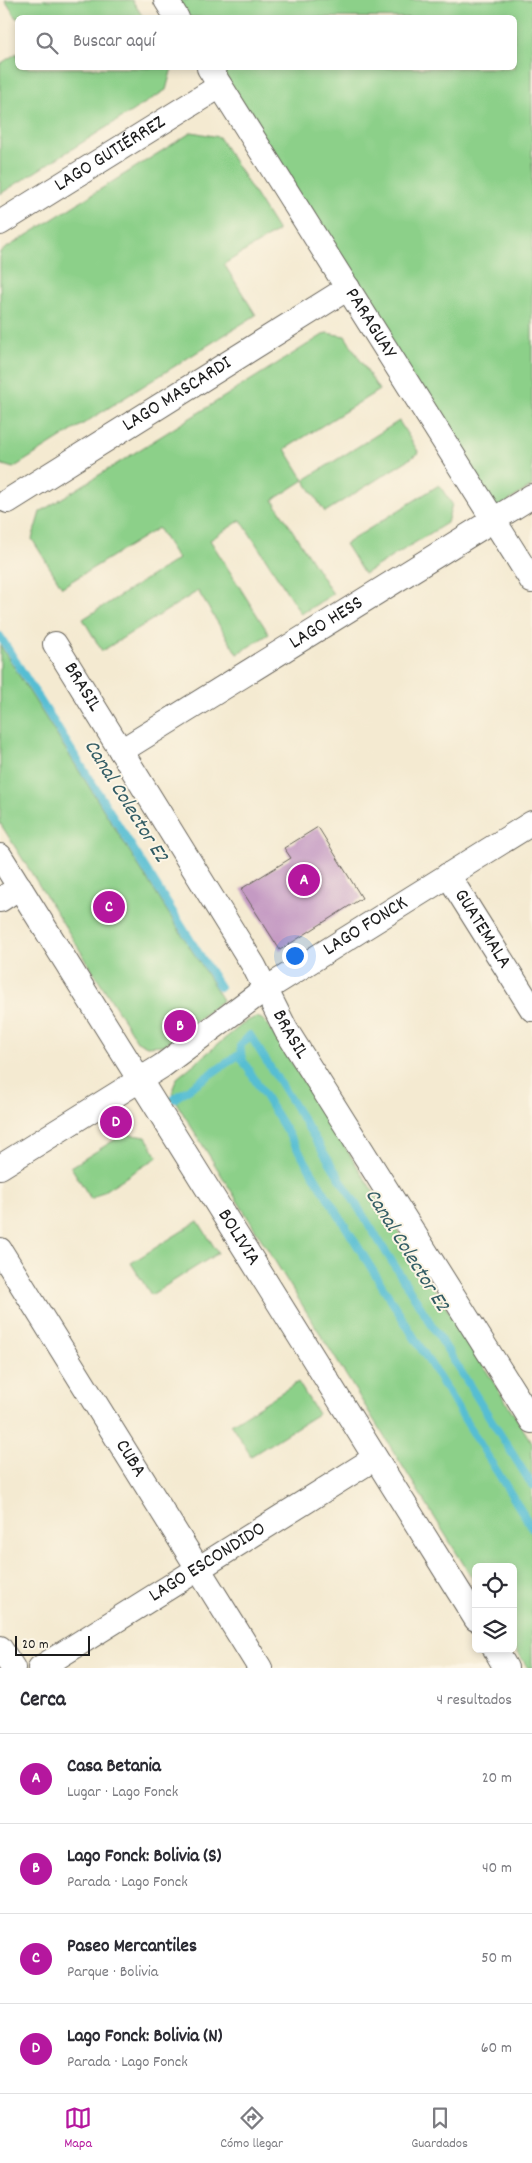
<!DOCTYPE html>
<html lang="es">
<head>
<meta charset="utf-8">
<style>
	body { margin:0; font-family:Dekko,sans-serif; background:#f2f2f3; color:#2b2b33 }
	.controls { position:absolute; right:15px; bottom:15px; display:grid; overflow:hidden; border-radius:8px; box-shadow:0 2px 8px #0003 }
	.controls button { width:45px; height:45px; display:grid; place-items:center; padding:0; border:0; border-bottom:1px solid #e1e1e2; background:#fff; color:#2b2b33; font:25px sans-serif }
	.scale { position:absolute; left:15px; bottom:12px; width:75px; box-sizing:border-box; padding-left:5px; border:2px solid #1c1c1c; border-top:0; font-size:14px; line-height:18px; white-space:nowrap; color:#1c1c1c; -webkit-text-stroke:4px #fcf5e5; paint-order:stroke }
	.you { position:absolute; left:294px; top:955px; width:18px; height:18px; margin:-12px; border:4px solid #fff; border-radius:50%; background:#1a73e8; box-shadow:0 0 0 8px #1a73e833 }
	.badge { display:grid; place-items:center; width:32px; height:32px; border-radius:50%; background:#b5179e; color:#fff; font-size:16px; font-weight:700 }
	.pin { position:absolute; translate:-50% -50%; border:2px solid #fff; box-shadow:0 1px 5px #0006 }
	.list { margin:0; padding:0; list-style:none }
	h2 { display:flex; justify-content:space-between; align-items:center; height:65px; margin:0; padding:0 20px; font-size:21px }
	h2 small { font-size:16px; font-weight:400; color:#7c7c81 }
	.list li { display:grid; grid-template-columns:32px 1fr auto; gap:15px; align-items:center; box-sizing:border-box; height:90px; padding:0 20px; border-top:1px solid #e1e1e2 }
	.list b { display:block; font-size:19px; white-space:nowrap }
	.list p { margin:0; font-size:16px; white-space:nowrap; color:#7c7c81 }
	.list em { font-size:16px; font-style:normal; color:#7c7c81 }
	.icon { flex:none; width:28px; height:28px; fill:none; stroke:currentColor; stroke-width:2; stroke-linecap:round; stroke-linejoin:round }
	.map { position:relative; flex:none; width:532px; height:1668px; overflow:hidden }
	.search { position:absolute; background:#fff; box-shadow:0 2px 8px #0003; left:15px; right:15px; top:15px; height:55px; display:flex; align-items:center; gap:12px; box-sizing:border-box; padding:0 18px; border-radius:8px; color:#7c7c81; font-size:19px }
	.sheet { height:425px; background:#fff }
	nav { display:flex; justify-content:space-around; align-items:center; box-sizing:border-box; height:70px; border-top:1px solid #e1e1e2; background:#fff; font-size:14px; color:#7c7c81 }
	nav a { display:grid; justify-items:center; gap:2px }
	nav .on { color:#b5179e }
	.map>svg:first-child { display:block }
</style>
</head>
<body>
<div class="map">
<svg width="532" height="1668" viewBox="0 0 532 1668">
	<rect width="100%" height="100%" fill="#fcf5e5"/>
	<filter id="ink" filterUnits="userSpaceOnUse"><feTurbulence type="fractalNoise" baseFrequency=".02" numOctaves="2"/><feDisplacementMap in="SourceGraphic" scale="10" xChannelSelector="R" yChannelSelector="G"/><feConvolveMatrix kernelMatrix="1 2 1 2 8 2 1 2 1" color-interpolation-filters="sRGB"/></filter>
	<filter id="wash" filterUnits="userSpaceOnUse"><feTurbulence type="fractalNoise" baseFrequency=".0096" numOctaves="4" result="noise"/><feDisplacementMap in="SourceGraphic" scale="20" xChannelSelector="R" yChannelSelector="G"/><feGaussianBlur stdDeviation="1.12" result="paint"/><feColorMatrix in="noise" values="0 0 0 0 0 0 0 0 0 0 0 0 0 0 0 0 0 1.4 0 .05"/><feComposite in="paint" operator="in"/></filter>
	<g filter="url(#wash)">
		<rect width="100%" height="100%" fill="#f4ead1"/>
		<path fill="#8cd089" stroke="#547652" d="M5,0H132L143,17L18,18L17,19Z
			M175,0H532V486L496,509L218,68H514V18L186,17Z
			M17,53L18,68H172L166,90L0,194V64Z
			M192,132L219,137L278,231L224,264L256,315L13,468L0,464V252Z
			M326,333L345,336L379,390L285,449L304,480L399,421L419,453L325,512L304,480L273,500L333,594L301,614L241,520L210,540L269,634L237,654L198,591L102,651L83,619L178,559L158,528L62,587L32,539L40,512Z
			M439,485L452,504L447,523L364,574L345,544Z
			M0,645L223,1000L164,1045L147,1046L137,1041L0,823Z
			M256,1017L262,1019L268,1025L532,1443V1668H528L513,1645V1567H476V1584L174,1099L173,1088L177,1078L245,1022Z
			M124,1134L146,1137L158,1157L91,1199L71,1167Z
			M198,1221L218,1253L151,1295L131,1263Z
			M298,1382L318,1414L251,1456L231,1424Z"/>
		<g fill="none" stroke-linecap="round" stroke-linejoin="round">
			<path stroke="#56bed3" stroke-width="8" d="M0,636L220,987
				M174,1099L240,1054
				M532,1485L250,1035L240,1046L242,1059L532,1528"/>
		</g>
		<g id="blocks">
			<path fill="#c49ac3" d="M318,827L362,898L280,950L241,889L291,858L284,848Z"/>
		</g>
	</g>
	<g filter="url(#ink)">
		<use href="#blocks" fill-opacity="0" stroke="#68645b" stroke-width="1"/>
		<g fill="none" stroke-linecap="round" stroke-linejoin="round">
			<g stroke="#68645b" stroke-width="26">
				<g id="minor">
					<path d="M166,0L177,18"/>
					<path id="s1" d="M209,68L532,581"/>
					<path id="s2" d="M0,223L220,86"/>
					<path id="s3" d="M8,501L348,288"/>
					<path id="s4" d="M55,644L254,966L286,1030L532,1421"/>
					<path id="s5" d="M121,751L532,496"/>
					<path id="s6" d="M0,856L476,1619"/>
					<path id="s7" d="M448,875L532,1009"/>
					<path d="M0,900L20,887"/>
					<path id="s8" d="M0,1167L162,1066L258,994L532,823"/>
					<path id="s9" d="M0,1250L260,1668"/>
					<path d="M0,1648L13,1668"/>
					<path d="M495,1649L506,1668"/>
					<path id="s10" d="M40,1668L375,1458"/>
				</g>
			</g>
			<use href="#minor" stroke="#fff" stroke-width="24"/>
		</g>
	</g>
	<g text-anchor="middle" dominant-baseline="central" stroke-width="4" stroke-linejoin="round" paint-order="stroke">
		<g font-size="20" fill="#1c1c1c" stroke="#fcf5e5">
			<text stroke="none"><textPath href="#s2" startOffset="130">LAGO GUTIÉRREZ</textPath></text>
			<text stroke="none"><textPath href="#s1" startOffset="302">PARAGUAY</textPath></text>
			<text stroke="none"><textPath href="#s3" startOffset="200">LAGO MASCARDI</textPath></text>
			<text stroke="none"><textPath href="#s5" startOffset="242">LAGO HESS</textPath></text>
			<text stroke="none"><textPath href="#s4" startOffset="51">BRASIL</textPath></text>
			<text stroke="none"><textPath href="#s8" startOffset="438">LAGO FONCK</textPath></text>
			<text stroke="none"><textPath href="#s7" startOffset="64">GUATEMALA</textPath></text>
			<text stroke="none"><textPath href="#s4" startOffset="456">BRASIL</textPath></text>
			<text stroke="none"><textPath href="#s6" startOffset="450">BOLIVIA</textPath></text>
			<text stroke="none"><textPath href="#s9" startOffset="246">CUBA</textPath></text>
			<text stroke="none"><textPath href="#s10" startOffset="198">LAGO ESCONDIDO</textPath></text>
		</g>
		<g font-size="21" font-style="italic" fill="#335d65" stroke="#fcf5e5">
			<text transform="translate(125 802) rotate(58)">Canal Colector E2</text>
			<text transform="translate(406 1251) rotate(58)">Canal Colector E2</text>
		</g>
	</g>
</svg>
<div class="controls">
<button><svg class="icon" aria-label="locate" viewBox="0 0 24 24"><circle cx="12" cy="12" r="6"/><path d="M12 2v4M12 18v4M2 12h4M18 12h4"/></svg></button>
<button><svg class="icon" aria-label="layers" viewBox="0 0 24 24"><path d="M12 4l9 5-9 5-9-5zM3 14l9 5 9-5"/></svg></button>
</div>
<div class="scale">20 m</div>
<div class="you"></div>
<div class="pin badge" style="left:304px;top:880px">A</div>
<div class="pin badge" style="left:180px;top:1026px">B</div>
<div class="pin badge" style="left:109px;top:907px">C</div>
<div class="pin badge" style="left:116px;top:1122px">D</div>
<div class="search"><svg class="icon" aria-label="search" viewBox="0 0 24 24"><circle cx="10" cy="10" r="6"/><path d="M15 15l6 6"/></svg>Buscar aquí</div>
</div>
<section class="sheet">
<h2>Cerca<small>4 resultados</small></h2>
<ul class="list">
<li><span class="badge">A</span><div><b>Casa Betania</b><p>Lugar · Lago Fonck</p></div><em>20 m</em></li>
<li><span class="badge">B</span><div><b>Lago Fonck: Bolivia (S)</b><p>Parada · Lago Fonck</p></div><em>40 m</em></li>
<li><span class="badge">C</span><div><b>Paseo Mercantiles</b><p>Parque · Bolivia</p></div><em>50 m</em></li>
<li><span class="badge">D</span><div><b>Lago Fonck: Bolivia (N)</b><p>Parada · Lago Fonck</p></div><em>60 m</em></li>
</ul>
</section>
<nav>
<a class="on"><svg class="icon" aria-label="map" viewBox="0 0 24 24"><path d="M3 6l6-2 6 2 6-2v14l-6 2-6-2-6 2zM9 4v14M15 6v14"/></svg>Mapa</a>
<a><svg class="icon" aria-label="directions" viewBox="0 0 24 24"><path d="M12 3l9 9-9 9-9-9zM9 14v-3h6M13 9l2 2-2 2"/></svg>Cómo llegar</a>
<a><svg class="icon" aria-label="saved" viewBox="0 0 24 24"><path d="M7 4h10v16l-5-4-5 4z"/></svg>Guardados</a>
</nav>
</body>
</html>
